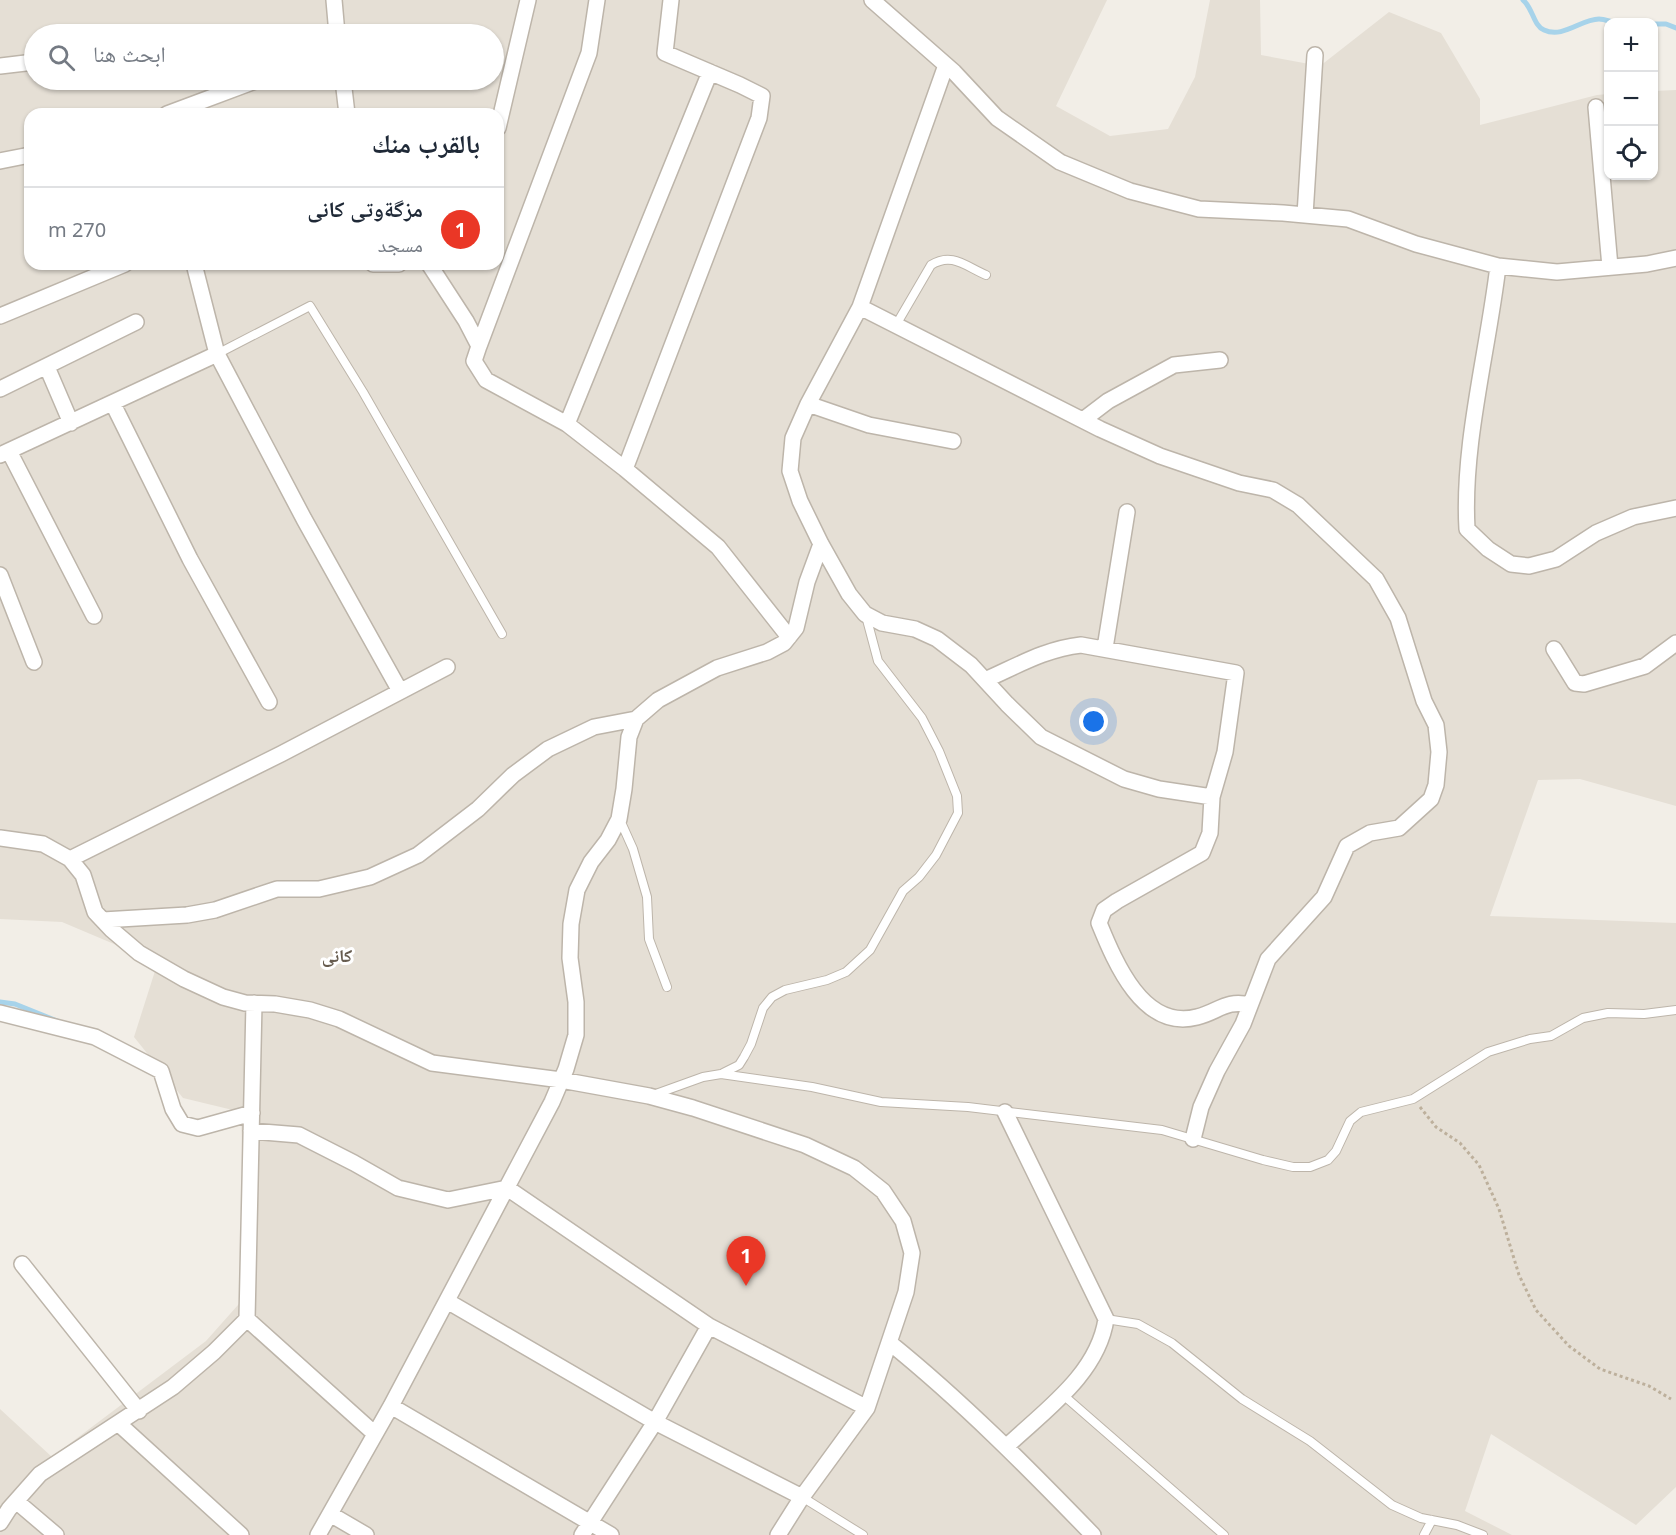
<!DOCTYPE html>
<html lang="ar">
<head>
<meta charset="utf-8">
<style>
	body { margin:0; font-family:"Noto Sans","Noto Naskh Arabic",sans-serif; background:#f6f6f7; color:#1f2937; direction:rtl }
	.controls { position:absolute; right:18px; top:18px; display:grid; overflow:hidden; border-radius:12px; box-shadow:0 2px 4px #0004 }
	.controls button { width:54px; height:54px; display:grid; place-items:center; padding:0; border:0; border-bottom:2px solid #e0e1e3; background:#fff; color:#1f2937; font:30px sans-serif }
	.you { position:absolute; left:1094px; top:722px; width:21px; height:21px; margin:-15px; border:4px solid #fff; border-radius:50%; background:#1a73e8; box-shadow:0 0 0 9px #1a73e833 }
	.badge { display:grid; place-items:center; width:39px; height:39px; border-radius:50%; background:#ea3726; color:#fff; font-size:20px; font-weight:700 }
	.pin { position:absolute; translate:-50% -50px; filter:drop-shadow(0 2px 3px #0008) }
	.pin::after { content:''; position:absolute; top:32px; width:21px; height:18px; background:inherit; clip-path:polygon(0 0,100% 0,50% 100%) }
	.list { margin:0; padding:0; list-style:none }
	h2 { display:flex; justify-content:space-between; align-items:center; height:78px; margin:0; padding:0 24px; font-size:26px }
	h2 small { font-size:20px; font-weight:400; color:#747a83 }
	.list li { display:grid; grid-template-columns:39px 1fr auto; gap:18px; align-items:center; box-sizing:border-box; height:84px; padding:0 24px; border-top:2px solid #e0e1e3 }
	.list b { display:block; font-size:22px; white-space:nowrap }
	.list p { margin:0; font-size:20px; white-space:nowrap; color:#747a83 }
	.list em { font-size:20px; font-style:normal; color:#747a83 }
	.icon { flex:none; width:33px; height:33px; fill:none; stroke:currentColor; stroke-width:2; stroke-linecap:round; stroke-linejoin:round }
	.map { position:relative; flex:none; width:1676px; height:1535px; overflow:hidden; direction:ltr }
	.search { position:absolute; background:#fff; box-shadow:0 2px 4px #0004; left:24px; top:24px; width:480px; height:66px; display:flex; align-items:center; gap:15px; box-sizing:border-box; padding:0 21px; border-radius:33px; color:#747a83; font-size:22px }
	.panel { position:absolute; background:#fff; box-shadow:0 2px 4px #0004; left:24px; top:108px; width:480px; height:162px; border-radius:18px; direction:rtl }
	.map>svg:first-child { display:block }
</style>
</head>
<body>
<div class="map">
<svg width="1676" height="1535" viewBox="0 0 1676 1535">
	<rect width="100%" height="100%" fill="#f2eee7"/>
	<path fill="#e5dfd5" fill-rule="evenodd" d="M0,0H1107L1056,106L1110,136L1168,129L1195,77L1210,0H1260L1261,55L1320,66L1389,12L1441,33L1480,99V125L1597,95L1608,94V176H1654V91L1676,90V806L1580,779L1538,780L1490,916L1676,923V1487L1636,1525L1491,1434L1465,1511L1512,1535H0V1409L52,1457L206,1341L246,1296L241,1112L183,1098L134,1037L155,971L114,944L62,922L0,919ZM34,34H494V80H34ZM30,114H498V264H30Z"/>
	<g fill="none" stroke-linecap="round" stroke-linejoin="round">
		<path stroke="#a7d3ea" stroke-width="5" d="M1523,0C1533,8 1533,25 1544,30C1563,39 1581,19 1599,19C1603,19 1609,21 1613,22
			M1654,24H1666L1676,28
			M0,1002L15,1004L57,1021"/>
		<g stroke="#bdb5aa" stroke-width="10">
			<path id="lane" d="M896,325L931,265C952,252 965,266 986,275
				M217,354L310,306L363,392L502,634
				M620,820L633,849L647,897L649,939L667,987
				M723,1073L739,1065L744,1057L751,1044L763,1008L772,997L785,990L827,980L846,972L870,950L903,891L919,877L936,855L958,813L957,796L939,751L922,718L878,661L866,616
				M653,1095L703,1077L721,1074L812,1087L881,1102L968,1107L1162,1130L1263,1160L1293,1167H1310L1328,1160L1336,1151L1350,1121L1361,1112L1413,1099L1488,1052L1530,1039L1551,1036L1583,1018L1608,1013L1644,1014L1676,1010
				M1106,1319L1138,1324L1172,1343L1242,1399L1310,1441L1392,1505L1421,1518L1457,1525L1483,1535
				M1062,1394L1224,1535
				M802,1497L863,1535
				M1424,1535L1432,1520"/>
		</g>
		<g stroke="#bdb5aa" stroke-width="18">
			<path id="street" d="M334,0L337,34
				M872,0L954,72L997,118L1060,162L1130,191L1199,209L1283,213L1348,219L1416,244L1498,266L1557,272L1647,264L1676,258
				M946,65L860,307L808,404L793,438L790,471L800,501L821,544L849,594L865,614L882,623L915,629L937,639L971,665L1007,704L1041,737L1124,779L1159,789L1212,797
				M0,66L34,62
				M343,80L347,114
				M1596,107L1610,267
				M167,114L258,80
				M498,128L528,0
				M0,161L30,155
				M1305,215L1315,55
				M194,264L217,354L304,519L400,691
				M373,264H399
				M429,264L466,321L479,346L474,361L486,380L567,424L625,469L718,547L789,637
				M1498,266C1488,351 1462,445 1467,529L1488,549L1511,564L1529,566L1556,559L1596,533L1633,517L1676,508
				M860,307L1100,429L1160,456L1239,483L1273,490L1298,505L1376,579L1398,618L1424,701L1436,725L1439,752L1436,785L1431,799L1399,828L1370,833L1347,846L1324,897L1268,959L1243,1024L1217,1071L1201,1107L1193,1139
				M0,316L125,264
				M479,346L589,53L597,0
				M47,367L71,423
				M0,389L136,322
				M113,404L190,559L269,702
				M808,404L869,425L953,441
				M1083,420L1108,401L1174,365L1220,360
				M567,424L710,72
				M9,451L94,616
				M0,455L217,354
				M625,469L759,118L762,96L740,85L665,53L671,0
				M0,575L34,662
				M1105,648L1127,512
				M1554,649L1575,683L1584,684L1645,666L1676,643
				M985,680C1017,666 1045,649 1081,645L1236,673L1225,752L1212,797L1210,833L1202,853L1117,901L1104,910L1099,923C1115,962 1143,1031 1197,1017C1218,1012 1226,999 1250,1005
				M0,838L43,844L70,859L83,875L95,912L112,930L139,953L184,979L223,997L245,1003L275,1004L310,1010L339,1019L432,1063L561,1080L649,1096L693,1108L805,1145L854,1168L883,1191L903,1221L912,1253L906,1292L867,1408L802,1497L778,1535
				M70,859L281,754L447,667
				M103,920L187,915L215,910L277,889H319L370,877L418,855L478,809L513,775L548,749L594,727L636,719
				M0,1013L95,1037L161,1071L173,1109L182,1124L198,1128L252,1113
				M1005,1112L1106,1319C1098,1374 1044,1411 1007,1446
				M251,1131L299,1135L354,1163L398,1188L448,1200L507,1188L709,1326L867,1408
				M22,1264L139,1411
				M447,1301L655,1422L802,1497
				M247,1319L375,1434
				M890,1343C963,1402 1028,1468 1093,1535
				M391,1406L611,1535
				M119,1424L241,1535
				M16,1501L56,1535
				M330,1514L366,1535
				M0,1523L9,1509L40,1474L173,1387L214,1352L247,1319L254,1003
				M318,1535L391,1406L489,1221L552,1102L566,1069L576,1035V1002L570,958L571,924L577,890L591,862L608,840L619,819L624,789L629,737L636,719L658,700L717,668L767,652L784,643L796,628L807,582L821,544
				M582,1535L655,1422L709,1326"/>
		</g>
		<path stroke="#bdb09c" stroke-width="3" stroke-dasharray="3 3" stroke-linecap="butt" d="M1420,1107L1436,1127L1460,1143L1479,1165L1499,1209L1519,1275L1536,1310L1569,1346L1600,1369L1649,1386L1671,1399"/>
		<use href="#lane" stroke="#fff" stroke-width="8"/>
		<use href="#street" stroke="#fff" stroke-width="15"/>
	</g>
	<g text-anchor="middle" dominant-baseline="central" stroke-width="6" stroke-linejoin="round" paint-order="stroke">
		<g font-size="18" font-weight="bold" fill="#665b4e" stroke="#fff">
			<text x="337" y="955">کانی</text>
		</g>
	</g>
</svg>
<div class="controls">
<button>+</button>
<button>−</button>
<button><svg class="icon" aria-label="locate" viewBox="0 0 24 24"><circle cx="12" cy="12" r="6"/><path d="M12 2v4M12 18v4M2 12h4M18 12h4"/></svg></button>
</div>
<div class="you"></div>
<div class="pin badge" style="left:746px;top:1286px">1</div>
<div class="search"><svg class="icon" aria-label="search" viewBox="0 0 24 24"><circle cx="10" cy="10" r="6"/><path d="M15 15l6 6"/></svg>ابحث هنا</div>
<section class="panel">
<h2>بالقرب منك<small></small></h2>
<ul class="list">
<li><span class="badge">1</span><div><b>مزگةوتی کانی</b><p>مسجد</p></div><em>270 m</em></li>
</ul>
</section>
</div>
</body>
</html>
